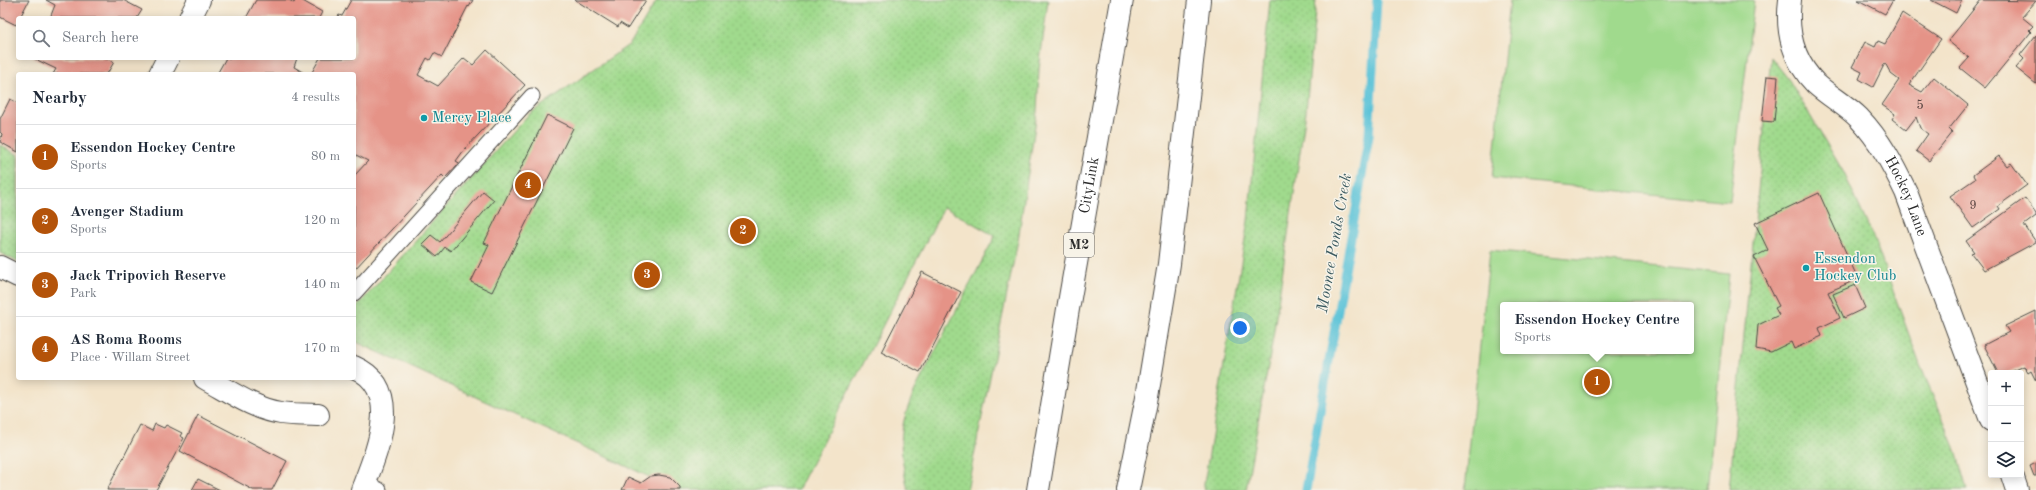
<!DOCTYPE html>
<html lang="en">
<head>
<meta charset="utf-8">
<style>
	body { margin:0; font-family:"Old Standard TT",serif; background:#f6f6f7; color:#1f2937 }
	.controls { position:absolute; right:12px; bottom:12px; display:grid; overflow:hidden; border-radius:4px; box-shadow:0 2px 10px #0003 }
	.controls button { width:36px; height:36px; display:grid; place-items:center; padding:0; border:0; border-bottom:1px solid #e0e1e3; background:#fff; color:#1f2937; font:20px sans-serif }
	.you { position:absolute; left:1240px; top:328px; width:14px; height:14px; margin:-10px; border:3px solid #fff; border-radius:50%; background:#1a73e8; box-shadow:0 0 0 6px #1a73e833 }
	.badge { display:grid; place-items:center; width:26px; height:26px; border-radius:50%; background:#b45309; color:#fff; font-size:13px; font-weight:700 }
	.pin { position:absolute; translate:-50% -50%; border:2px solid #fff; box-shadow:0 1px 4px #0006 }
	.popup { position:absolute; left:1500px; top:302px; width:194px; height:52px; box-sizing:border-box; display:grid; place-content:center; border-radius:4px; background:#fff; filter:drop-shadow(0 1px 3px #0005); font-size:13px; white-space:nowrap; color:#747a83 }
	.popup b { font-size:15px; color:#1f2937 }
	.popup::after { content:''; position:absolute; left:50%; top:100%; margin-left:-8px; border:8px solid transparent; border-top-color:#fff }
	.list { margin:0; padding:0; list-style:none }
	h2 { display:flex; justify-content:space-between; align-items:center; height:52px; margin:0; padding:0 16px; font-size:17px }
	h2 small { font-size:13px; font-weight:400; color:#747a83 }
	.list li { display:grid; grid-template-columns:26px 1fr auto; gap:12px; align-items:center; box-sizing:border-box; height:64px; padding:0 16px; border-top:1px solid #e0e1e3 }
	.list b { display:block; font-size:15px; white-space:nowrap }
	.list p { margin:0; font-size:13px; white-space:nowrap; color:#747a83 }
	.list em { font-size:13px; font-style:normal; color:#747a83 }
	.icon { flex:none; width:22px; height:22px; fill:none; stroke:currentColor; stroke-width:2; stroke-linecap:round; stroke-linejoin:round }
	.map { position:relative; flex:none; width:2036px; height:490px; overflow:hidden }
	.search { position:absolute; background:#fff; box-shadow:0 2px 10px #0003; left:16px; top:16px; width:340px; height:44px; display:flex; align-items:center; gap:10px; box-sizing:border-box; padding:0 14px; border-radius:4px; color:#747a83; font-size:15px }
	.panel { position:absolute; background:#fff; box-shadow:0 2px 10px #0003; left:16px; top:72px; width:340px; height:308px; border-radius:4px }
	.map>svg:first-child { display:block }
</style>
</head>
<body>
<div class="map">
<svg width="2036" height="490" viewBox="0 0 2036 490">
	<defs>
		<pattern id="park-dots" width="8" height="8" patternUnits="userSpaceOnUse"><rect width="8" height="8" fill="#a0da8d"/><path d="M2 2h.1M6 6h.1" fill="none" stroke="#8abb7a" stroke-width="1.8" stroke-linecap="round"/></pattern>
	</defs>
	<rect width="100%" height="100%" fill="#f7f3e8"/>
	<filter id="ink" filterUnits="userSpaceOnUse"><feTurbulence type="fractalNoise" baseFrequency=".025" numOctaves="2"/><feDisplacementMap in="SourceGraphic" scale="8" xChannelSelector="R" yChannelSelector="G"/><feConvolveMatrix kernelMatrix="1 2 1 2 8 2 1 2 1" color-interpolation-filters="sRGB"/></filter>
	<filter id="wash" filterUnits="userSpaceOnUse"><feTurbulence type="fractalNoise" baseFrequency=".012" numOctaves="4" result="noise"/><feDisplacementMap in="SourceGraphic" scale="16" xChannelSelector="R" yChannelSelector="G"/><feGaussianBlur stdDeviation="0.9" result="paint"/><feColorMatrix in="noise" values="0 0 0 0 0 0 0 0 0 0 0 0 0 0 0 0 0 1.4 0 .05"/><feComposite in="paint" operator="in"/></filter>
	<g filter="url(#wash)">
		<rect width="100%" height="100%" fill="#f3e4ca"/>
		<path fill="#a0da8d" stroke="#66825c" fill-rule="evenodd" d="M1510,0H1754L1730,202L1492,178Z
			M1490,250L1729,274L1707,490H1465ZM1503,305H1691V351H1503Z"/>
		<path fill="url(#park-dots)" stroke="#66825c" d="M657,0H1048L1039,69L1037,112L1018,240L967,490H908C899,448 897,430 915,390L995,236L944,207L798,490H678L354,341V310L528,115L630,44Z
			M1270,0H1316L1306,111L1272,344L1246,490H1203L1248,221Z
			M1771,57L1789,80L1844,173L1874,239L1920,365L1955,447L1967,490H1729Z
			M0,145L18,155V262L0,253Z"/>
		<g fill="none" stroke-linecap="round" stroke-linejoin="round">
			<path stroke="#5bc3d8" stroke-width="9" d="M1306,490L1369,136L1377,0"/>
		</g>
		<g id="blocks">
			<path fill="#e59387" d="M0,0H29L16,25L0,17Z
				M46,0H123L142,10L137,18H50L55,5Z
				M256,0H289L294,3L295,0H301L322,12L319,18H246Z
				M351,0H473L469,7L468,6L442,57L434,53L430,60L427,58L418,75L438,86L464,58L473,65L487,50L525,85L464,150L456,161L459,163L445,178L442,175L354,270V176L368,161L354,154V74H311L320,58H354V18H337L339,15L342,16Z
				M575,0H646L628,28L620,23L618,27Z
				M1858,0H1893L1885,14Z
				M1931,0H1962L1956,13Z
				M1981,0L2036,1L2022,17L2033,26L2029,30L2031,32L1985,88L1960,68L1969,58L1948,41Z
				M1902,13L1941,39L1909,85L1922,92L1934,77L1968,105L1949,129L1952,132L1929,161L1916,151L1928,134L1920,128L1916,117L1906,130L1892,119L1895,114L1882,105L1899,80L1891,74L1885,63L1873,87L1859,79L1862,72L1852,67L1865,42L1875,47L1878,41L1885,44Z
				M2036,35V84L2016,68L2024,59L2020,55Z
				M33,58H106L114,62L107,74H53L56,69Z
				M226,58H297L294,67L306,74H217Z
				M1767,76L1778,77L1774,122L1762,121Z
				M10,99L18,103V152L0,142L2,134L0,132V119Z
				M547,115L573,128L492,292L471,282L489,245L484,243Z
				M1999,156L2007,166L2011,163L2027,185L1998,206L2000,209L1973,228L1950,196L1975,179L1973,175Z
				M483,191L494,200L451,251L445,247L437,257L422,244L431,235L440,242Z
				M1819,193L1858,279L1828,292L1840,318L1819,328L1822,336L1794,349L1791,342L1771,352L1756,349L1758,325L1779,315L1775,308L1779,306L1754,257L1768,250L1755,223Z
				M2025,198L2036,213V216L2024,225L2036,242L1984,270L1971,253L1974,252L1966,241Z
				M922,272L961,292L920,372L881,352Z
				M1855,285L1865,308L1844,318L1833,294Z
				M2036,311V381L2031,371L2028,373L2024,366L2009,373H1998L1984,345L2009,332L2005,326Z
				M198,415L287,461L272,490H253L180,451Z
				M155,424L164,428L166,425L182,433L180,436L184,438L156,490H107L140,425L152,431Z
				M2036,463V476H2034L2030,466Z
				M659,475L670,477L680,487V490H622L628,477L641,483L651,476Z
				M198,479L220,490H192Z"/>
		</g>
	</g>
	<g filter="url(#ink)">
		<use href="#blocks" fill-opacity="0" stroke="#494743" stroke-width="1"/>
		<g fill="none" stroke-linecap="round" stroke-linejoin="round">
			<g stroke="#494743" stroke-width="17">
				<path id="lane" d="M354,293L532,96
					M365,483L379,490"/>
			</g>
			<g stroke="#494743" stroke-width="24">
				<g id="street">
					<path id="s1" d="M1790,0C1786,31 1793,61 1816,84C1829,96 1846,105 1859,118C1880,140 1893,165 1906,192L1991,420"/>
					<path d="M190,18L199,0"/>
					<path d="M160,74L168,58"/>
					<path d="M0,267L18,276"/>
					<path d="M354,367C405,389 376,453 362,490"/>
					<path d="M205,378C229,391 254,409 281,413C293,415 306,414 318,415"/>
					<path d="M2012,475L2017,490"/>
				</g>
			</g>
			<g stroke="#494743" stroke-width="24">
				<g id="highway">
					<path id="s2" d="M1038,490L1068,309L1122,0"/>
					<path d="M1128,490L1147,397L1169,264L1199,0"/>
				</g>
			</g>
			<use href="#lane" stroke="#fff" stroke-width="15"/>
			<use href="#street" stroke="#fff" stroke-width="22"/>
			<use href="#highway" stroke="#fff" stroke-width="22"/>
		</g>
	</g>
	<g fill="#0f9aa8" stroke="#f7f3e8" stroke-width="1.5">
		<circle cx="424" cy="118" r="4"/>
		<circle cx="1806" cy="268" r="4"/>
	</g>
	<g text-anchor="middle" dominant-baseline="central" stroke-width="3" stroke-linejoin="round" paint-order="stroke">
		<g font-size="13" fill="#5a4542">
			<text x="1920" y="105">5</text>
			<text x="1973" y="205">9</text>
		</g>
		<rect fill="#f7f3e8" stroke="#686764" stroke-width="1" x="1064" y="233" width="30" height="24" rx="3"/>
		<g font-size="14" font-weight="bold" fill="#2b2b2b">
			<text x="1079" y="245">M2</text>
		</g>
		<g font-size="15" fill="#0d838f" stroke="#f7f3e8" text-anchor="start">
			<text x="432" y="118">Mercy Place</text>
			<text x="1814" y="259">Essendon<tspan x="1814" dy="17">Hockey Club</tspan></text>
		</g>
		<g font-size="15" fill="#2b2b2b" stroke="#f7f3e8">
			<text stroke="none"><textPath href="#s2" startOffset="309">CityLink</textPath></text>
			<text stroke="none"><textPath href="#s1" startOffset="238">Hockey Lane</textPath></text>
		</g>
		<g font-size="16" font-style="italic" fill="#39595f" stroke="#f7f3e8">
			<text transform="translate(1335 243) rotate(-80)">Moonee Ponds Creek</text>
		</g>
	</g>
</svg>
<div class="controls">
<button>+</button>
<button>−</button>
<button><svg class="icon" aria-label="layers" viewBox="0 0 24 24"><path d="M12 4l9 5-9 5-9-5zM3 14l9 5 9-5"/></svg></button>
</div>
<div class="you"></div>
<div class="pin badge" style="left:1597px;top:382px">1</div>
<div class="popup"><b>Essendon Hockey Centre</b>Sports</div>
<div class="pin badge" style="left:743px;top:231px">2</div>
<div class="pin badge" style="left:647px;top:275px">3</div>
<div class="pin badge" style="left:528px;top:185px">4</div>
<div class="search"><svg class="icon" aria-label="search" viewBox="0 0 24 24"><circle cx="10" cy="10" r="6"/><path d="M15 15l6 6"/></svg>Search here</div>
<section class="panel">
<h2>Nearby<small>4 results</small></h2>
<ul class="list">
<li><span class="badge">1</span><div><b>Essendon Hockey Centre</b><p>Sports</p></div><em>80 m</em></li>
<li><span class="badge">2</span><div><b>Avenger Stadium</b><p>Sports</p></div><em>120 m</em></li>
<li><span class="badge">3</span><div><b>Jack Tripovich Reserve</b><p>Park</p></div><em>140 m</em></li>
<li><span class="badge">4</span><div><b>AS Roma Rooms</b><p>Place · Willam Street</p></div><em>170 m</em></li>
</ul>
</section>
</div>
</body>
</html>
